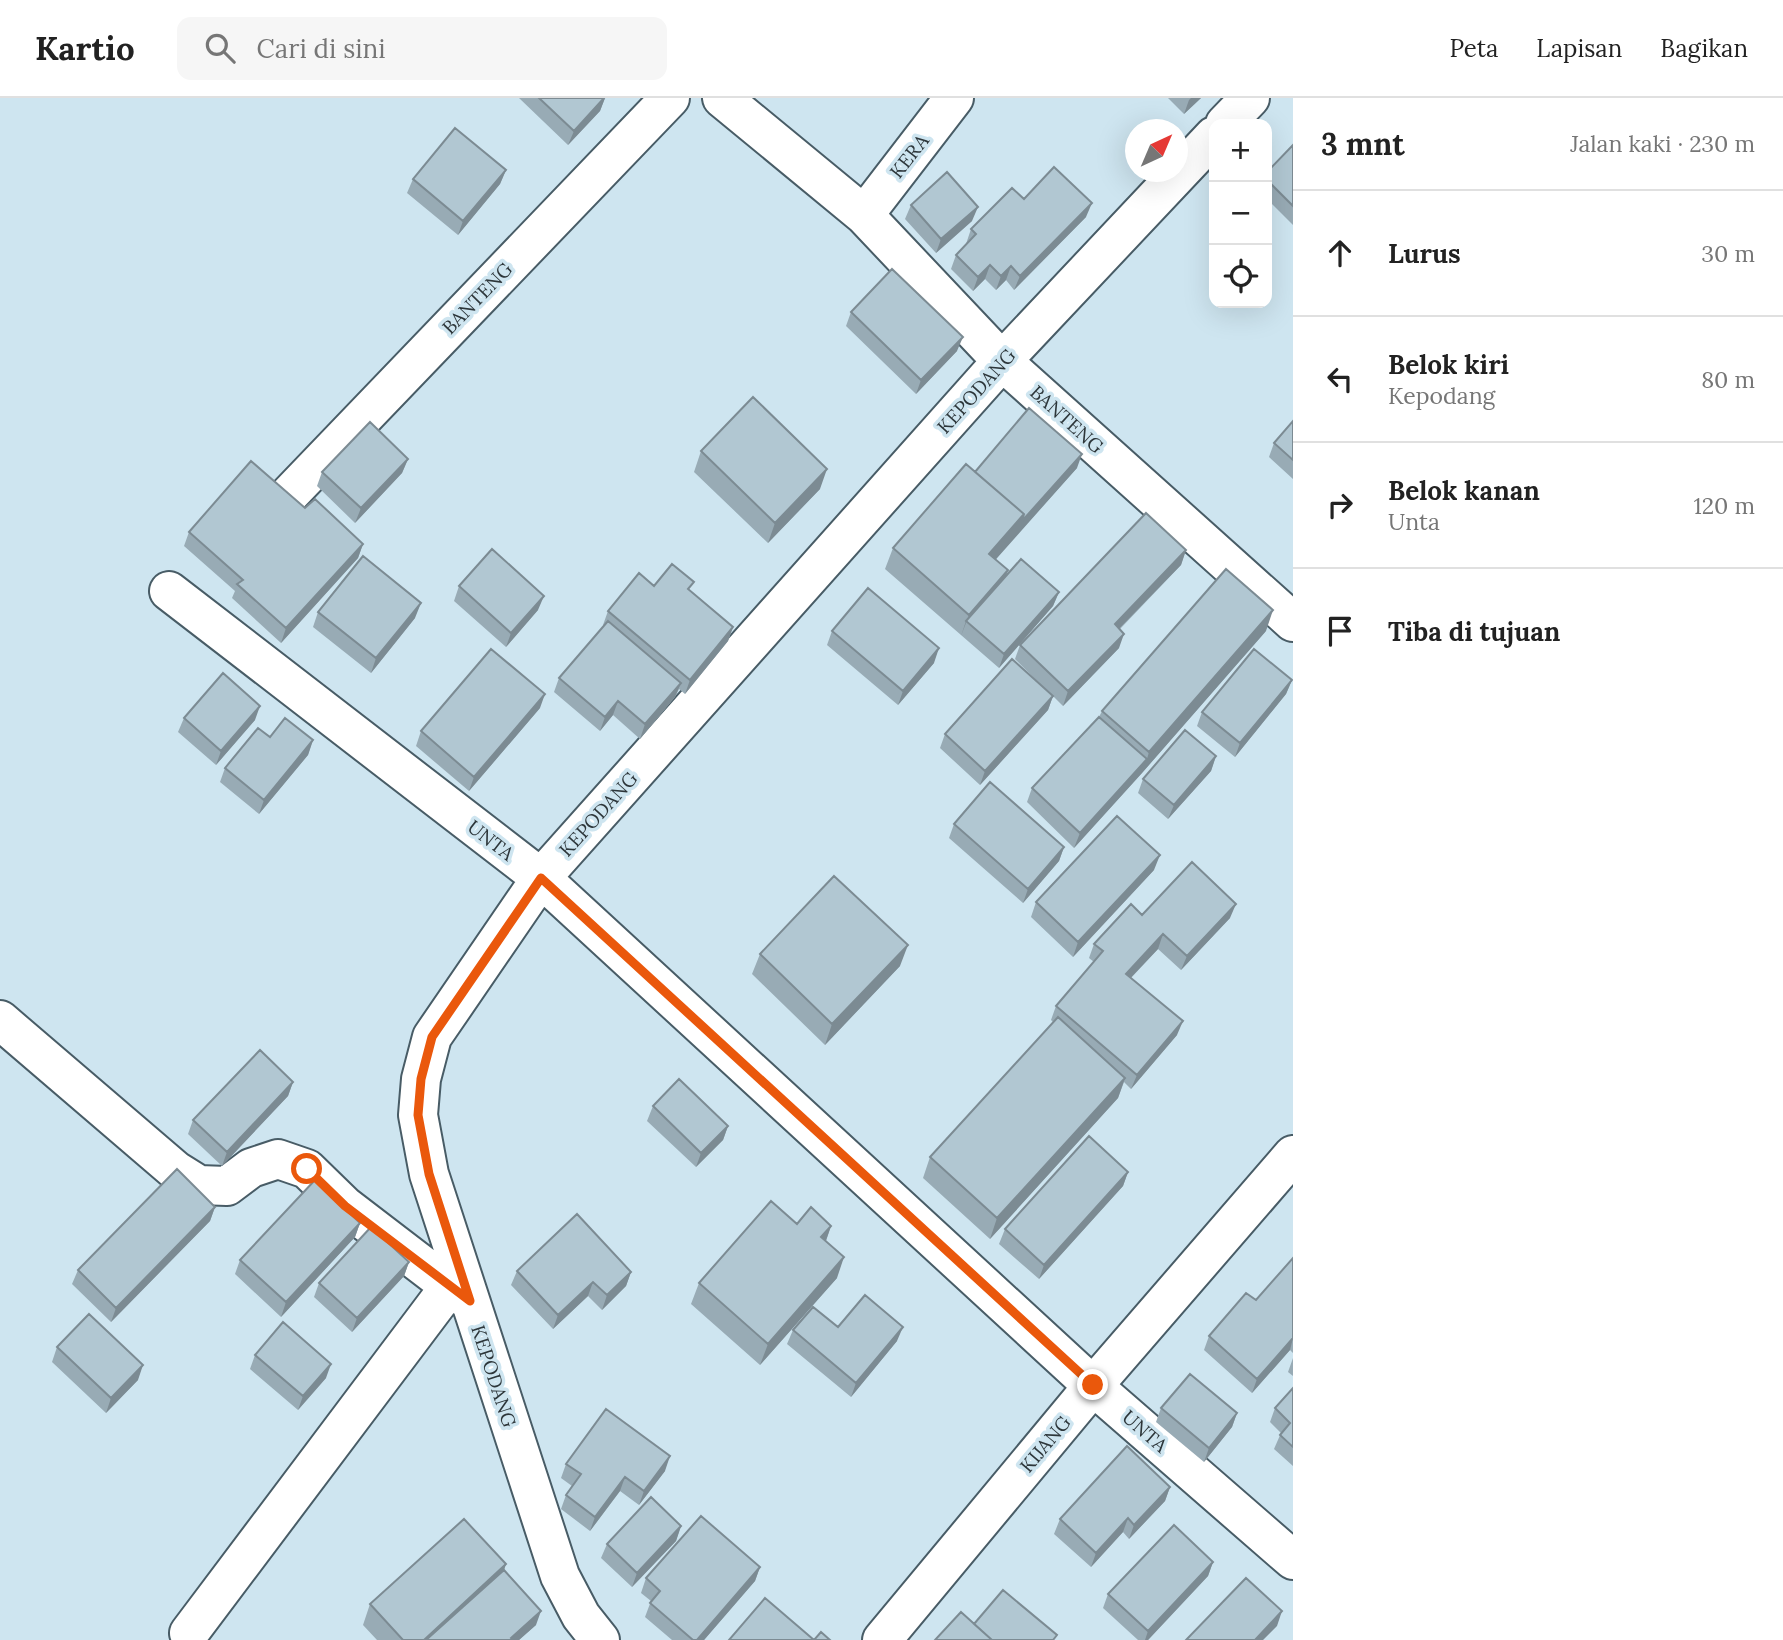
<!DOCTYPE html>
<html lang="id">
<head>
<meta charset="utf-8">
<style>
	body { margin:0; font-family:Lora,serif; background:#f6f6f6; color:#222 }
	.controls { position:absolute; right:21px; top:21px; display:grid; overflow:hidden; border-radius:14px; box-shadow:0 7px 28px #0002 }
	.controls button { width:63px; height:63px; display:grid; place-items:center; padding:0; border:0; border-bottom:2px solid #e0e0e0; background:#fff; color:#222; font:35px sans-serif }
	.compass { position:absolute; left:1125px; top:21px; width:63px; height:63px; border-radius:50%; background:#fff; box-shadow:0 7px 28px #0002; rotate:44deg }
	.stop { position:absolute; width:21px; height:21px; margin:-16px; border:5px solid #ea580c; border-radius:50%; background:#fff }
	.stop.end { background:#ea580c; border-color:#fff; box-shadow:0 2px 7px #0008 }
	.list { margin:0; padding:0; list-style:none }
	h2 { display:flex; justify-content:space-between; align-items:center; height:91px; margin:0; padding:0 28px; font-size:30px }
	h2 small { font-size:23px; font-weight:400; color:#767676 }
	.list li { display:grid; grid-template-columns:46px 1fr auto; gap:21px; align-items:center; box-sizing:border-box; height:126px; padding:0 28px; border-top:2px solid #e0e0e0 }
	.list b { display:block; font-size:26px; white-space:nowrap }
	.list p { margin:0; font-size:23px; white-space:nowrap; color:#767676 }
	.list em { font-size:23px; font-style:normal; color:#767676 }
	.icon { flex:none; width:38px; height:38px; fill:none; stroke:currentColor; stroke-width:2; stroke-linecap:round; stroke-linejoin:round }
	.map { position:relative; flex:none; width:1293px; height:1542px; overflow:hidden }
	header { display:flex; align-items:center; gap:42px; box-sizing:border-box; height:98px; padding:0 35px; background:#fff; border-bottom:2px solid #e0e0e0 }
	header strong { font-size:33px }
	nav { display:flex; gap:38px; margin-inline-start:auto; font-size:24px }
	.search { width:490px; height:63px; background:#f6f6f6; display:flex; align-items:center; gap:18px; box-sizing:border-box; padding:0 24px; border-radius:14px; color:#767676; font-size:26px }
	main { display:flex }
	aside { flex:1; background:#fff }
	.map>svg:first-child { display:block }
</style>
</head>
<body>
<header>
<strong>Kartio</strong>
<div class="search"><svg class="icon" aria-label="search" viewBox="0 0 24 24"><circle cx="10" cy="10" r="6"/><path d="M15 15l6 6"/></svg>Cari di sini</div>
<nav><a>Peta</a><a>Lapisan</a><a>Bagikan</a></nav>
</header>
<main>
<div class="map">
<svg width="1293" height="1542" viewBox="0 0 1293 1542">
	<rect width="100%" height="100%" fill="#cee5f0"/>
	<g fill="none" stroke-linecap="round" stroke-linejoin="round">
		<g stroke="#485c66" stroke-width="42">
			<path id="minor" d="M722,0L864,117L1002,263L1293,524
				M1225,26L1250,0
				M864,117L954,0
				M285,401L670,0
				M169,493L541,780L1093,1288L1293,1462
				M0,922L175,1072L199,1087L227,1088L251,1070L278,1061L307,1071L345,1108L469,1203
				M189,1535L450,1188
				M600,1542L581,1518L560,1478L429,1076L418,1017L421,981L432,939L541,780L1002,263L1214,38
				M882,1542L1093,1288L1293,1057"/>
		</g>
		<use href="#minor" stroke="#fff" stroke-width="38"/>
	</g>
	<path fill="#98abb5" d="M519,0H605L600,13L568,47Z
		M1168,0H1201L1184,16Z
		M1293,47V127L1267,101V74Z
		M506,72L500,86L458,137L407,95L413,81Z
		M1024,101L1086,119L1014,192L1006,182L996,192L985,181L973,193L951,171L956,157L966,146L971,131Z
		M911,107L972,123L936,155L905,121Z
		M851,214L957,253L916,296L846,228Z
		M1293,323V381L1269,359L1274,345Z
		M701,353L820,391L768,445L694,374Z
		M408,361L402,375L355,425L317,388L322,374Z
		M1077,370L995,461L1006,478L1059,494L1053,508L999,570L885,471L893,450L975,374Z
		M305,410L363,446L358,460L281,545L232,500L235,493L184,448L189,434Z
		M1186,452L1181,467L1120,531L1119,550L1063,608L1053,598L1048,612L980,687L940,650L945,636L1043,589L1015,561L1020,547Z
		M459,488L538,512L506,549L454,503Z
		M654,488L691,493L733,529L728,543L685,596L679,591L675,599L640,641L613,617L600,633L554,594L559,580L604,528L603,527L608,513Z
		M318,514L415,520L371,575L313,529Z
		M832,533L934,565L898,607L827,547Z
		M1266,533L1142,675L1074,750L1027,704L1032,690L1099,619L1102,613Z
		M1292,582L1286,596L1235,659L1197,628L1202,614Z
		M540,610L469,693L416,648L421,633Z
		M184,620L255,622L216,667L178,634Z
		M270,639L313,642L308,657L259,716L220,684L225,670Z
		M1216,658L1211,673L1168,721L1138,695L1143,681Z
		M954,726L1064,749L1059,763L1023,805L949,740Z
		M1154,772L1073,859L1031,819L1036,804Z
		M1142,817L1230,820L1181,872L1158,851L1131,880L1177,937L1131,991L1124,984L1118,1000L990,1141L923,1080L930,1059L1053,924L1051,922L1056,908L1094,864L1089,860L1094,846Z
		M760,856L900,868L825,947L752,876Z
		M293,984L288,998L222,1068L188,1036L193,1022Z
		M653,1008L728,1028L723,1042L696,1069L647,1023Z
		M1128,1074L1123,1088L1039,1181L999,1146L1005,1131Z
		M215,1109L210,1123L111,1224L72,1186L78,1172Z
		M360,1125L355,1139L281,1219L235,1176L240,1162Z
		M797,1126L831,1128L826,1143L837,1180L760,1267L691,1206L699,1185Z
		M1293,1160V1255L1290,1252L1252,1295L1204,1252L1209,1238L1256,1202Z
		M409,1164L404,1178L352,1234L314,1199L319,1185Z
		M517,1173L631,1174L626,1188L602,1212L588,1198L553,1231L511,1187Z
		M838,1229L897,1243L851,1299L787,1246L793,1232Z
		M57,1249L138,1282L106,1315L52,1264Z
		M255,1257L326,1280L298,1312L250,1271Z
		M1293,1260V1278L1288,1274Z
		M1293,1290V1368L1274,1351L1281,1335L1270,1324L1275,1310Z
		M1161,1310L1237,1315L1232,1329L1204,1364L1156,1324Z
		M566,1366L665,1373L639,1407L620,1393L590,1433L561,1411L566,1397L572,1388L561,1380Z
		M1170,1389L1165,1403L1129,1441L1123,1434L1091,1469L1054,1436L1060,1421Z
		M681,1428L676,1443L632,1489L601,1460L607,1446Z
		M1213,1464L1208,1478L1148,1542H1138L1103,1510L1108,1496Z
		M506,1466L504,1472L536,1527L519,1542H377L363,1527L370,1506Z
		M760,1469L755,1483L704,1542H672L645,1519L651,1503L641,1495L646,1480Z"/>
	<path fill="#7c8b93" d="M605,0L600,13L568,47L574,33Z
		M1191,0H1201L1184,16L1189,2Z
		M506,72L500,86L458,137L463,123Z
		M1092,105L1086,119L1014,192L1020,178Z
		M978,109L972,123L936,155L941,141Z
		M990,167L985,181L973,193L978,179Z
		M1011,168L1006,182L996,192L1001,178Z
		M963,239L957,253L916,296L921,282Z
		M1082,356L1077,370L982,477L989,456L1024,416Z
		M408,361L402,375L355,425L361,410Z
		M827,371L820,391L768,445L775,425Z
		M363,446L358,460L281,545L286,530Z
		M1186,452L1181,467L1110,540L1115,526Z
		M1008,472L1001,493L966,523L961,538L969,517Z
		M1059,494L1053,508L999,570L1004,556Z
		M544,498L538,512L506,549L511,535Z
		M421,505L415,520L371,575L376,560Z
		M1273,512L1266,533L1142,675L1074,750L1080,735L1147,661L1149,654Z
		M733,529L728,543L685,596L690,582Z
		M1124,536L1119,550L1063,608L1068,593Z
		M939,550L934,565L898,607L903,593Z
		M1292,582L1286,596L1235,659L1240,645Z
		M681,585L675,599L640,641L645,626Z
		M545,596L540,610L469,693L474,679Z
		M1053,598L1048,612L980,687L985,673Z
		M618,603L613,617L600,633L605,619Z
		M260,608L255,622L216,667L221,653Z
		M313,642L308,657L259,716L264,702Z
		M1216,658L1211,673L1168,721L1174,707Z
		M1064,749L1059,763L1023,805L1028,791Z
		M1160,757L1154,772L1073,859L1078,844Z
		M1236,806L1230,820L1181,872L1187,858Z
		M1163,836L1158,851L1121,890L1126,876Z
		M908,847L900,868L825,947L832,926Z
		M1183,923L1177,937L1131,991L1137,977Z
		M1125,980L1118,1000L990,1141L997,1120Z
		M293,984L288,998L222,1068L227,1054Z
		M728,1028L723,1042L696,1069L701,1055Z
		M1128,1074L1123,1088L1039,1181L1044,1167Z
		M215,1109L210,1123L111,1224L116,1210Z
		M360,1125L355,1139L281,1219L286,1204Z
		M831,1128L824,1148L821,1139Z
		M844,1159L837,1180L760,1267L768,1246Z
		M409,1164L404,1178L352,1234L357,1220Z
		M631,1174L626,1188L602,1212L607,1197Z
		M593,1184L588,1198L553,1231L558,1217Z
		M903,1229L897,1243L851,1299L856,1285Z
		M1293,1240L1290,1252L1252,1295L1257,1281Z
		M331,1266L326,1280L298,1312L303,1298Z
		M143,1267L138,1282L106,1315L111,1300Z
		M1237,1315L1232,1329L1204,1364L1209,1350Z
		M670,1358L665,1373L639,1407L644,1393Z
		M625,1379L620,1393L590,1433L595,1419Z
		M1170,1389L1165,1403L1129,1441L1134,1427Z
		M1128,1420L1123,1434L1091,1469L1096,1455Z
		M681,1428L676,1443L632,1489L637,1475Z
		M1213,1464L1208,1478L1148,1542H1145L1148,1533Z
		M506,1466L499,1486L439,1542H424Z
		M760,1469L755,1483L704,1542H697Z
		M541,1513L536,1527L519,1542H510L511,1540Z
		M1282,1513L1277,1528L1263,1542H1255Z"/>
	<path fill="#b1c7d2" stroke="#7c8b93" stroke-width="2" d="M539,0H604L574,33Z
		M455,30L506,72L463,123L413,81Z
		M1293,47V108L1267,82V74Z
		M1054,69L1092,105L1020,178L1011,168L1001,178L990,167L978,179L956,157L976,136L971,131L1012,90L1024,101Z
		M947,74L978,109L941,141L911,107Z
		M892,171L963,239L921,282L851,214Z
		M753,299L827,371L775,425L701,353Z
		M1029,310L1082,356L1022,423L1024,416L975,374Z
		M1293,323V362L1274,345Z
		M370,324L408,361L361,410L322,374Z
		M251,363L305,410L315,401L363,446L286,530L237,486L243,482L189,434Z
		M966,366L1024,416L989,456L1008,472L969,517L893,450Z
		M1146,415L1186,452L1115,526L1124,536L1068,593L1020,547Z
		M492,451L544,498L511,535L459,488Z
		M363,458L421,505L376,560L318,514Z
		M1021,461L1059,494L1004,556L966,523Z
		M672,466L694,484L688,491L733,529L690,582L608,513L639,475L654,488Z
		M1226,471L1273,512L1149,654L1102,613Z
		M868,490L939,550L903,593L832,533Z
		M608,523L681,585L645,626L618,603L605,619L559,580Z
		M491,551L545,596L474,679L421,633Z
		M1254,551L1292,582L1240,645L1202,614Z
		M1012,561L1053,598L985,673L945,636Z
		M223,575L260,608L221,653L184,620Z
		M1099,619L1147,661L1080,735L1032,690Z
		M285,620L313,642L264,702L225,670L258,630L270,639Z
		M1185,632L1216,658L1174,707L1143,681Z
		M990,684L1064,749L1028,791L954,726Z
		M1117,718L1160,757L1078,844L1036,804Z
		M1192,764L1236,806L1187,858L1163,836L1126,876L1183,923L1137,977L1056,908L1103,853L1094,846L1131,806L1142,817Z
		M834,778L908,847L832,926L760,856Z
		M1058,919L1125,980L997,1120L930,1059Z
		M260,952L293,984L227,1054L193,1022Z
		M679,981L728,1028L701,1055L653,1008Z
		M1089,1038L1128,1074L1044,1167L1005,1131Z
		M177,1071L215,1109L116,1210L78,1172Z
		M315,1082L360,1125L286,1204L240,1162Z
		M771,1103L797,1126L811,1109L831,1128L821,1139L844,1159L768,1246L699,1185Z
		M577,1116L631,1174L607,1197L593,1184L558,1217L517,1173Z
		M371,1129L409,1164L357,1220L319,1185Z
		M1293,1160V1240L1257,1281L1209,1238L1246,1195L1256,1202Z
		M865,1197L903,1229L856,1285L793,1232L813,1209L838,1229Z
		M89,1216L143,1267L111,1300L57,1249Z
		M283,1224L331,1266L303,1298L255,1257Z
		M1190,1276L1237,1315L1209,1350L1161,1310Z
		M1293,1290V1349L1280,1337L1290,1325L1275,1310Z
		M606,1311L670,1358L644,1393L625,1379L595,1419L566,1397L581,1376L566,1366Z
		M1127,1348L1170,1389L1134,1427L1128,1420L1096,1455L1060,1421Z
		M651,1399L681,1428L637,1475L607,1446Z
		M701,1418L760,1469L697,1542H693L650,1505L660,1493L646,1480Z
		M464,1421L506,1466L424,1542H403L370,1506Z
		M1174,1427L1213,1464L1148,1533L1108,1496Z
		M504,1472L541,1513L511,1540L513,1542H426Z
		M1246,1480L1282,1513L1255,1542H1186Z
		M1003,1492L1057,1537L1053,1542H992L974,1526Z
		M765,1500L814,1542H729Z
		M961,1514L992,1542H935Z
		M821,1534L830,1542H814Z"/>
	<g fill="none" stroke-linecap="round" stroke-linejoin="round">
		<path stroke="#ea580c" stroke-width="9" d="M307,1071L345,1108L470,1203L429,1076L418,1017L421,981L432,939L541,780L1093,1287"/>
	</g>
	<g text-anchor="middle" dominant-baseline="central" stroke-width="7" stroke-linejoin="round" paint-order="stroke">
		<g font-size="19" fill="#2d363a" stroke="#cee5f0">
			<text transform="translate(909 58) rotate(-52)">KERA</text>
			<text transform="translate(477 200) rotate(-46)">BANTENG</text>
			<text transform="translate(976 293) rotate(-48)">KEPODANG</text>
			<text transform="translate(1067 321) rotate(42)">BANTENG</text>
			<text transform="translate(598 716) rotate(-48)">KEPODANG</text>
			<text transform="translate(491 742) rotate(38)">UNTA</text>
			<text transform="translate(494 1278) rotate(72)">KEPODANG</text>
			<text transform="translate(1145 1333) rotate(41)">UNTA</text>
			<text transform="translate(1045 1346) rotate(-50)">KIJANG</text>
		</g>
	</g>
</svg>
<div class="controls">
<button>+</button>
<button>−</button>
<button><svg class="icon" aria-label="locate" viewBox="0 0 24 24"><circle cx="12" cy="12" r="6"/><path d="M12 2v4M12 18v4M2 12h4M18 12h4"/></svg></button>
</div>
<svg class="compass" viewBox="-18 -18 36 36"><path d="M0-13l5 13h-10z" fill="#e53935"/><path d="M0 13l5-13h-10z" fill="#767676"/></svg>
<div class="stop" style="left:307px;top:1071px"></div>
<div class="stop end" style="left:1093px;top:1287px"></div>
</div>
<aside>
<h2>3 mnt<small>Jalan kaki · 230 m</small></h2>
<ul class="list">
<li><svg class="icon" aria-label="ahead" viewBox="0 0 24 24"><path d="M12 20V5M6 11l6-6 6 6"/></svg><div><b>Lurus</b></div><em>30 m</em></li>
<li><svg class="icon" aria-label="left" viewBox="0 0 24 24"><path d="M17 20v-9H6M10 6l-5 5 5 5"/></svg><div><b>Belok kiri</b><p>Kepodang</p></div><em>80 m</em></li>
<li><svg class="icon" aria-label="right" viewBox="0 0 24 24"><path d="M7 20v-9h11M14 6l5 5-5 5"/></svg><div><b>Belok kanan</b><p>Unta</p></div><em>120 m</em></li>
<li><svg class="icon" aria-label="arrive" viewBox="0 0 24 24"><path d="M6 21V4h12l-3 4 3 4H6"/></svg><div><b>Tiba di tujuan</b></div></li>
</ul>
</aside>
</main>
</body>
</html>
